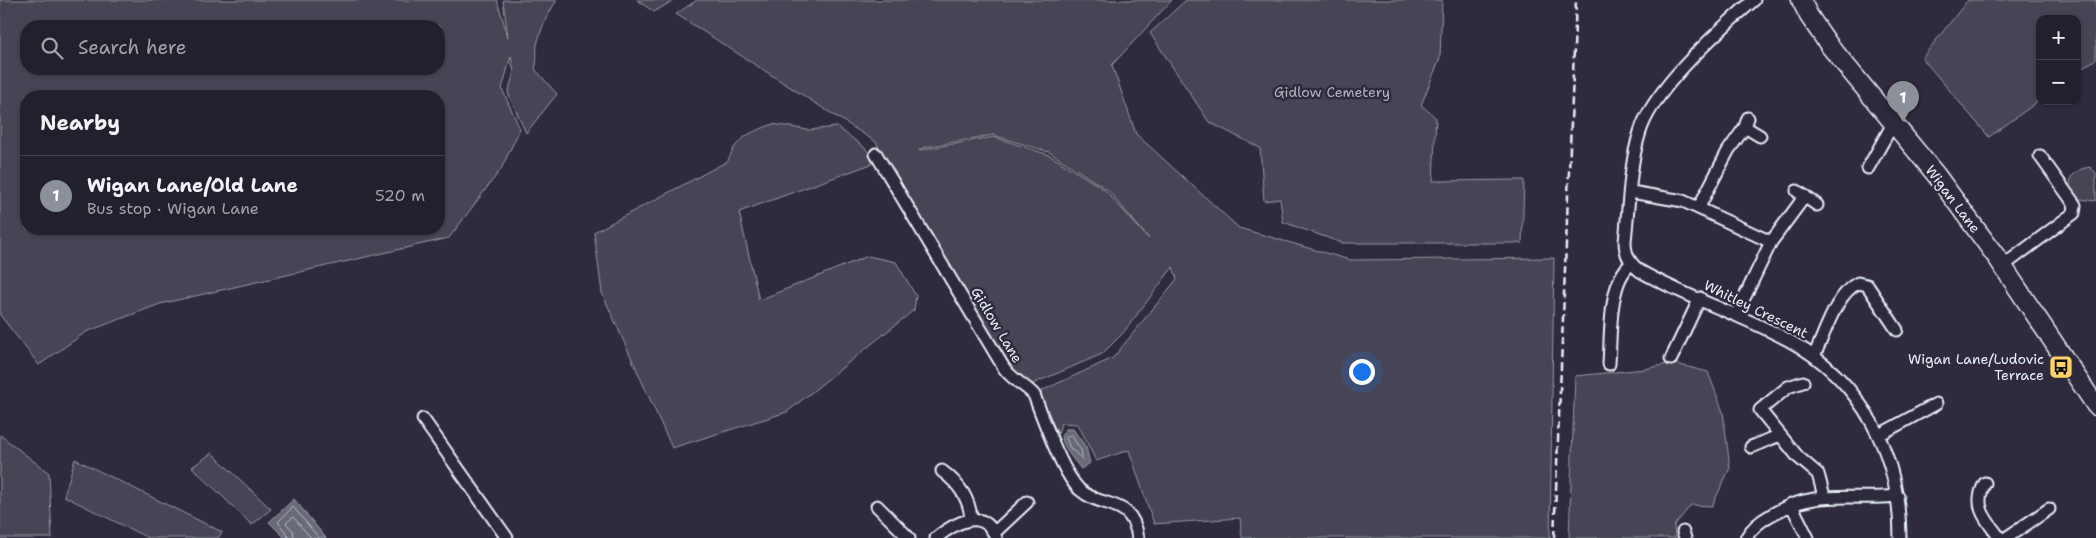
<!DOCTYPE html>
<html lang="en">
<head>
<meta charset="utf-8">
<style>
	body { margin:0; font-family:"Shantell Sans",sans-serif; background:#2f2d3a; color:#f1f3f6 }
	.controls { position:absolute; right:15px; top:15px; display:grid; overflow:hidden; border-radius:10px; box-shadow:0 1px 4px #0004 }
	.controls button { width:45px; height:45px; display:grid; place-items:center; padding:0; border:0; border-bottom:1px solid #403e4a; background:#23202e; color:#f1f3f6; font:25px sans-serif }
	.you { position:absolute; left:1361px; top:371px; width:18px; height:18px; margin:-12px; border:4px solid #fff; border-radius:50%; background:#1a73e8; box-shadow:0 0 0 8px #1a73e833 }
	.badge { display:grid; place-items:center; width:32px; height:32px; border-radius:50%; background:#8c9099; color:#fff; font-size:16px; font-weight:700 }
	.pin { position:absolute; translate:-50% -41px; filter:drop-shadow(0 1px 2px #0008) }
	.pin::after { content:''; position:absolute; top:26px; width:18px; height:15px; background:inherit; clip-path:polygon(0 0,100% 0,50% 100%) }
	.list { margin:0; padding:0; list-style:none }
	h2 { display:flex; justify-content:space-between; align-items:center; height:65px; margin:0; padding:0 20px; font-size:21px }
	h2 small { font-size:16px; font-weight:400; color:#a3a3aa }
	.list li { display:grid; grid-template-columns:32px 1fr auto; gap:15px; align-items:center; box-sizing:border-box; height:80px; padding:0 20px; border-top:1px solid #403e4a }
	.list b { display:block; font-size:19px; white-space:nowrap }
	.list p { margin:0; font-size:16px; white-space:nowrap; color:#a3a3aa }
	.list em { font-size:16px; font-style:normal; color:#a3a3aa }
	.icon { flex:none; width:28px; height:28px; fill:none; stroke:currentColor; stroke-width:2; stroke-linecap:round; stroke-linejoin:round }
	.map { position:relative; flex:none; width:2096px; height:538px; overflow:hidden }
	.search { position:absolute; background:#23202e; box-shadow:0 1px 4px #0004; left:20px; top:20px; width:425px; height:55px; display:flex; align-items:center; gap:12px; box-sizing:border-box; padding:0 18px; border-radius:20px; color:#a3a3aa; font-size:19px }
	.panel { position:absolute; background:#23202e; box-shadow:0 1px 4px #0004; left:20px; top:90px; width:425px; height:145px; border-radius:20px }
	.map>svg:first-child { display:block }
</style>
</head>
<body>
<div class="map">
<svg width="2096" height="538" viewBox="0 0 2096 538">
	<rect width="100%" height="100%" fill="#2f2a3d"/>
	<filter id="ink" filterUnits="userSpaceOnUse"><feTurbulence type="fractalNoise" baseFrequency=".02" numOctaves="2"/><feDisplacementMap in="SourceGraphic" scale="10" xChannelSelector="R" yChannelSelector="G"/><feConvolveMatrix kernelMatrix="1 2 1 2 8 2 1 2 1" color-interpolation-filters="sRGB"/></filter>
	<g filter="url(#ink)">
		<path fill="#464455" stroke="#979aa6" fill-rule="evenodd" d="M0,0H497L508,37L503,0H557C547,15 541,28 537,45C536,53 538,60 535,69L557,94L526,133L508,93L514,72L511,56L502,89L520,129L501,169L449,238L160,304L86,332L39,365L0,315ZM26,26H439V69H26ZM26,96H439V229H26Z
			M637,0H674L654,12Z
			M697,0H1172L1112,65L1136,134L1239,228L1350,260L1554,258L1550,538H1242L1240,518L1154,524L1129,450L1096,461L1078,424L1061,423L1058,434L1042,400L1041,391L1113,358L1177,279L1173,267L1123,333L1102,354L1030,385L1010,370L876,142L676,14ZM993,135L1049,152L1108,190L1149,239L1104,189L1049,155L994,137L919,150L926,147Z
			M1186,0H1442L1440,58L1421,105L1436,118L1433,181L1524,180L1522,243H1342L1283,222L1280,199L1264,201L1260,148L1209,122L1150,33Z
			M1968,0H2096V59L2077,72V19H2040V100L1989,137L1922,58Z
			M773,124L808,130L837,127L864,147L877,162L739,212L759,300L868,256L896,262L916,296L914,310L787,412L672,448L602,293L594,232L728,161C737,136 750,133 773,124Z
			M2090,167L2096,173V201L2080,199L2069,190L2071,177L2081,169Z
			M1672,363L1708,372L1723,412L1730,468L1712,506L1691,505L1674,526L1675,538H1569L1575,376L1645,369Z
			M0,435L49,473L52,538H0Z
			M212,453L271,509L252,525L192,467Z
			M75,459L222,532L218,538H148L64,496Z"/>
		<path fill="#696978" stroke="#9c9fab" d="M1066,429H1073L1086,447L1090,463L1081,469C1072,458 1065,450 1061,436Z
			M294,499L326,538H285L269,522Z"/>
		<g fill="none" stroke-linecap="round" stroke-linejoin="round">
			<path stroke="#b5bbc5" stroke-width="1" d="M1071,435L1081,450L1083,460L1070,448L1066,438Z
				M288,538L287,534L278,522L293,507L319,538
				M294,538L293,531L286,523L293,517L311,538"/>
			<g stroke="#e8f1f8" stroke-width="15">
				<path id="minor" d="M1754,0C1719,30 1653,89 1640,132C1629,166 1629,206 1625,241C1625,254 1629,263 1640,271C1687,298 1740,314 1788,340C1863,380 1900,456 1900,538
					M1745,127L1760,136
					M876,154L1004,368C1013,381 1027,386 1034,395C1043,418 1063,475 1080,490C1103,510 1132,496 1138,538
					M1868,168L1894,122
					M1797,191L1817,205
					M1631,192L1683,201L1771,242
					M1699,207L1728,151L1745,127L1748,118
					M2003,266L2074,213L2075,205L2040,156
					M1736,315L1771,242L1805,196
					M1814,356C1824,336 1836,293 1858,283L1867,285L1897,330
					M1671,359L1700,298
					M1609,364C1611,336 1608,282 1631,264
					M1803,382L1788,387L1760,410L1798,457L1818,474L1824,496
					M423,419L507,538
					M1879,435L1936,404
					M1751,447L1780,435
					M942,471C958,483 970,498 971,519
					M1985,483C1972,506 1986,520 2000,538
					M1791,504L1808,538
					M877,506L909,538
					M1683,532L1685,538
					M994,533L1027,502
					M936,538C953,524 984,505 996,538
					M1746,538C1752,527 1760,521 1771,515C1816,488 1849,501 1898,496
					M2006,538L2049,509"/>
			</g>
			<g stroke="#e8f1f8" stroke-width="21">
				<path id="highway" d="M1801,0L1809,16L1829,45L1937,176L1998,259L2096,406"/>
			</g>
			<use href="#minor" stroke="#2f2a3d" stroke-width="11"/>
			<use href="#highway" stroke="#2f2a3d" stroke-width="18"/>
			<path stroke="#e8f1f8" stroke-width="2.5" stroke-dasharray="8 4" stroke-linecap="butt" d="M1554,538L1576,0"/>
		</g>
	</g>
	<defs>
		<g id="bus-square" transform="scale(1.25)"><rect x="-9" y="-9" width="18" height="18" rx="4" fill="#ffd166" stroke="#2f2a3d"/><path d="M-5-6H5V4H4V6H2V4H-2V6H-4V4H-5ZM-3.5-4V0h7V-4ZM-3.5 1.2v1.5H-2V1.2ZM2 1.2v1.5H3.5V1.2Z" fill="#111"/></g>
	</defs>
	<g fill-rule="evenodd">
		<use href="#bus-square" x="2061" y="367"/>
	</g>
	<g text-anchor="middle" dominant-baseline="central" stroke-width="5" stroke-linejoin="round" paint-order="stroke">
		<g font-size="14" fill="#afb4bf" stroke="#2f2a3d">
			<text x="1332" y="92">Gidlow Cemetery</text>
		</g>
		<g font-size="14" fill="#e8f1f8" stroke="#2f2a3d">
			<text transform="translate(1953 199) rotate(53)">Wigan Lane</text>
			<text transform="translate(1756 309) rotate(26)">Whitley Crescent</text>
			<text transform="translate(997 325) rotate(59)">Gidlow Lane</text>
		</g>
		<g font-size="14" fill="#e8f1f8" stroke="#2f2a3d" text-anchor="end">
			<text x="2044" y="359">Wigan Lane/Ludovic<tspan x="2044" dy="16">Terrace</tspan></text>
		</g>
	</g>
</svg>
<div class="controls">
<button>+</button>
<button>−</button>
</div>
<div class="you"></div>
<div class="pin badge" style="left:1903px;top:122px">1</div>
<div class="search"><svg class="icon" aria-label="search" viewBox="0 0 24 24"><circle cx="10" cy="10" r="6"/><path d="M15 15l6 6"/></svg>Search here</div>
<section class="panel">
<h2>Nearby<small></small></h2>
<ul class="list">
<li><span class="badge">1</span><div><b>Wigan Lane/Old Lane</b><p>Bus stop · Wigan Lane</p></div><em>520 m</em></li>
</ul>
</section>
</div>
</body>
</html>
